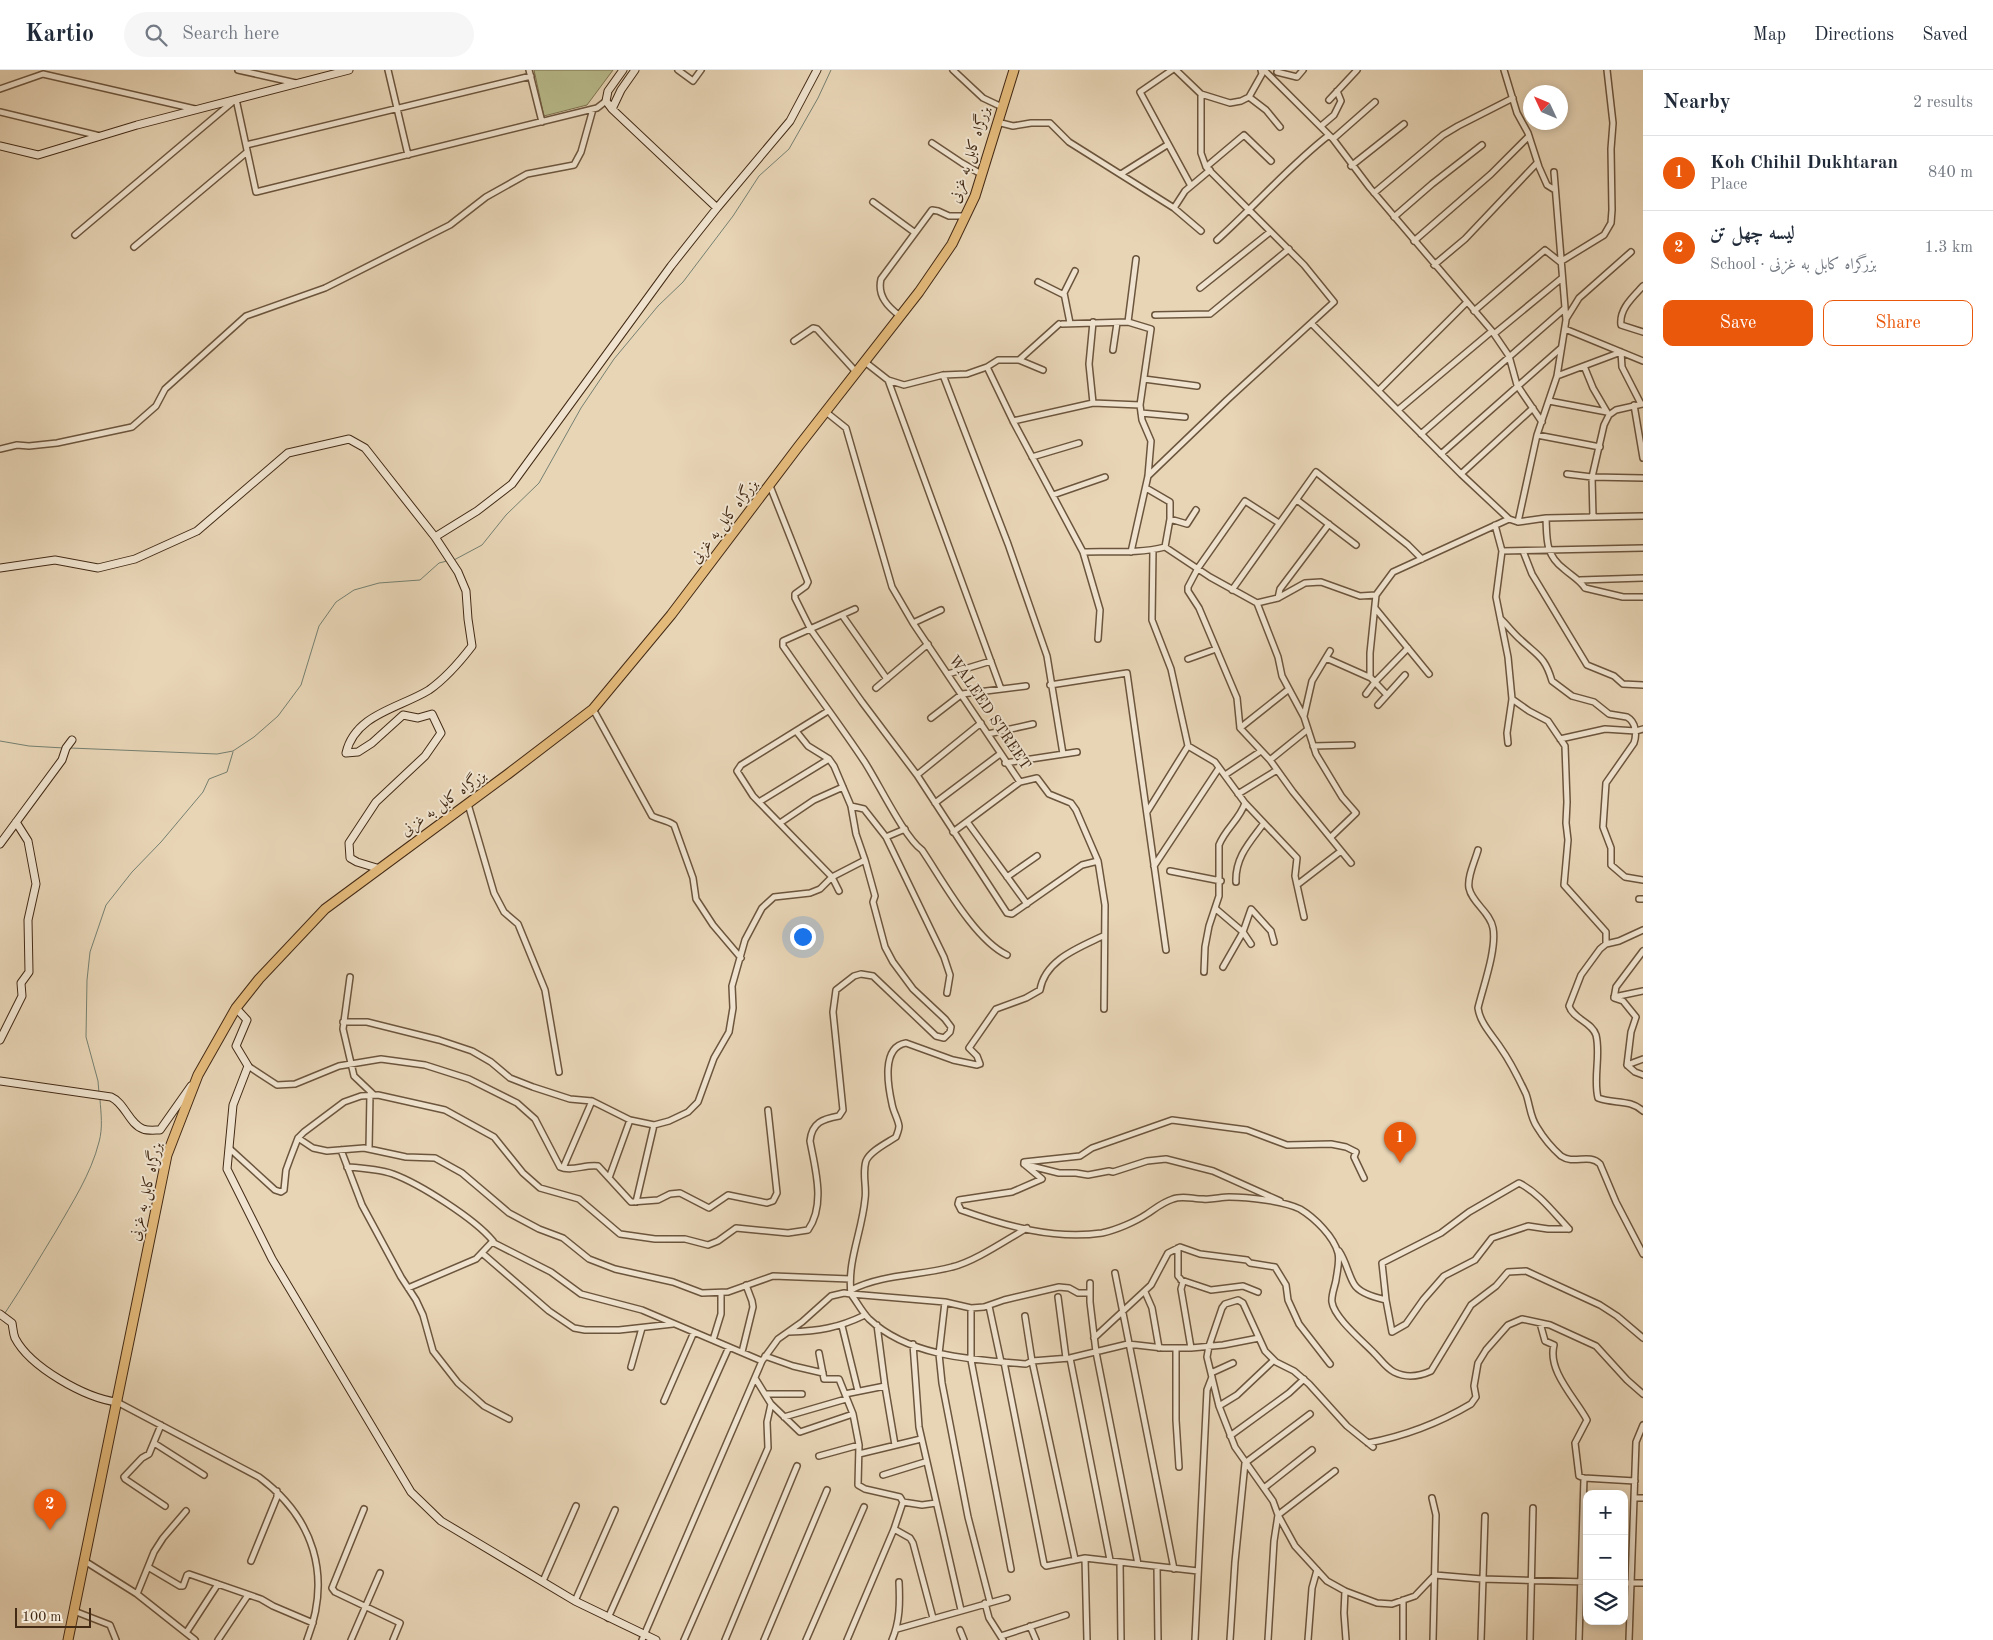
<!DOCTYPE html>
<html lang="en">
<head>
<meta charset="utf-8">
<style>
	body { margin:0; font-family:"Old Standard TT",Amiri,serif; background:#f6f6f7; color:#1f2937 }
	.controls { position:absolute; right:15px; bottom:15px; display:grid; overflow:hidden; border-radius:10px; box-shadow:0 2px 8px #0003 }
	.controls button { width:45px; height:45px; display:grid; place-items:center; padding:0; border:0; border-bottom:1px solid #e0e1e3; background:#fff; color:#1f2937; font:25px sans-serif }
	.compass { position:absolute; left:1523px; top:15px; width:45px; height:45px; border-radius:50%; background:#fff; box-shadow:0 2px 8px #0003; rotate:314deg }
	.scale { position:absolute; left:15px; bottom:12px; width:76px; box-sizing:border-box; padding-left:5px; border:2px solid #432a15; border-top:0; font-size:14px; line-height:18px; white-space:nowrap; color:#432a15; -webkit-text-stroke:4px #f0e4d0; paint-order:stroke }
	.you { position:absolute; left:802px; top:866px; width:18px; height:18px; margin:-12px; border:4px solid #fff; border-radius:50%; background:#1a73e8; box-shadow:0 0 0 8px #1a73e833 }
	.badge { display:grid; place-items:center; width:32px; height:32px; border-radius:50%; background:#ea580c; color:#fff; font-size:16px; font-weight:700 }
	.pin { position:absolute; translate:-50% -41px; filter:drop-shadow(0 1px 2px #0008) }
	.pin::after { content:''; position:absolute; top:26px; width:18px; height:15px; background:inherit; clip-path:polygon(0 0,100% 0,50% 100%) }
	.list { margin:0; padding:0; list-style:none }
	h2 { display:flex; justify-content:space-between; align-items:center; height:65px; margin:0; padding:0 20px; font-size:21px }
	h2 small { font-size:16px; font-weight:400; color:#747a83 }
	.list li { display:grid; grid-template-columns:32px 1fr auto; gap:15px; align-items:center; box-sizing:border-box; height:75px; padding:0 20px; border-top:1px solid #e0e1e3 }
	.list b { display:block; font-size:19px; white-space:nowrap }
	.list p { margin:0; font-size:16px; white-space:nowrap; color:#747a83 }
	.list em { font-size:16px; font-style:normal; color:#747a83 }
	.actions { display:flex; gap:10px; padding:15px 20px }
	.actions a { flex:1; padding:11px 0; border:1px solid #ea580c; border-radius:10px; text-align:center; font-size:18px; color:#ea580c }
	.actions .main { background:#ea580c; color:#fff }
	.icon { flex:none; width:28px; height:28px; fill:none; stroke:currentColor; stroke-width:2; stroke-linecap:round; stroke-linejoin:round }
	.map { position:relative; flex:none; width:1643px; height:1570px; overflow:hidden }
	header { display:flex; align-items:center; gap:30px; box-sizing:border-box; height:70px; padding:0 25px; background:#fff; border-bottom:1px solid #e0e1e3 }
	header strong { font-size:24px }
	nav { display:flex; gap:28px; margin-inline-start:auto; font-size:18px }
	.search { width:350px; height:45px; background:#f6f6f7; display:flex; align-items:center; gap:12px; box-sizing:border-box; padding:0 18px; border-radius:28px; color:#747a83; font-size:19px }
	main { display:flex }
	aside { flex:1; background:#fff }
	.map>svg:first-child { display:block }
</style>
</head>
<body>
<header>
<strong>Kartio</strong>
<div class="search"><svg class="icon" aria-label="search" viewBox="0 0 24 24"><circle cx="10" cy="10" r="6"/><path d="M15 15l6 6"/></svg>Search here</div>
<nav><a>Map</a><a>Directions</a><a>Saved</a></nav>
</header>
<main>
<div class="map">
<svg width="1643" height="1570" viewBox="0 0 1643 1570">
	<rect width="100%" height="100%" fill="#e8d5b6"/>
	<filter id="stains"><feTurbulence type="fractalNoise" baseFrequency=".004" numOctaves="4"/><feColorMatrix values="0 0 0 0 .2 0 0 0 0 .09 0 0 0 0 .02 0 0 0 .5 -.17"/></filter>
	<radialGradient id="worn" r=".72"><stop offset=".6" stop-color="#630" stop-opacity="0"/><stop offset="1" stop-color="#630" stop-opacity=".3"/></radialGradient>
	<path fill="#b9bc8c" stroke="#7e7350" d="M534,0H613L587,35L544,46Z"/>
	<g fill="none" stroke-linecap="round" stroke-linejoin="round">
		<path stroke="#758071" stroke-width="1" d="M454,490L482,475L506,445L539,413L581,338L614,289L658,236L683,212L733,146L759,106L789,79L818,28L831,0
			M0,671L29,676L64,678
			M70,678L217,684L233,681L254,667L278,646L301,615L319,556L336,532L354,520L379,513L420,510L439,493L447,491
			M99,1023L98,1011L86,967L87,910L90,882L106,835L132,802L161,772L203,722L209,709L227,702L233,682
			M5,1243C23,1216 39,1189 56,1161C72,1133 91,1104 99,1072C103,1058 101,1043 100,1030"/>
		<g stroke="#6c553d" stroke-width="8">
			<path id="street" d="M238,0L296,13
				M388,0L408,85
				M529,0L542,52
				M678,0L693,11L701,0
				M953,0L983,28L1002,37
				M1172,0L1140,22L1191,116
				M1176,0L1201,24L1230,33L1241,31L1249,27L1262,4L1261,0
				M1264,0L1333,69L1370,118L1492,261L1509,286L1517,315L1542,352
				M1504,0L1517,43L1528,63L1539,97L1547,115L1555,120
				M1277,2L1297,7L1303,0
				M0,19L43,4L195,39
				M1249,27L1266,40L1280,57
				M1329,30L1357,0
				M0,42L100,66
				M997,52L1013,56L1031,53H1050L1069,72L1174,138L1201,161
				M1321,56L1334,45L1341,31L1337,21
				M1333,69L1375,32
				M932,73L962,93L981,104
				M246,75L531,6
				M1351,96L1404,54
				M1206,97L1244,65L1271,91
				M1121,104L1167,75
				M1374,123L1443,65L1458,56L1513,28
				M873,132L914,162
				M1174,138L1185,121L1210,100
				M1394,147L1432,114L1482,75
				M75,165L236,29L256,122L597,38L606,31
				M1217,170C1255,136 1288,97 1329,65
				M1414,171L1491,104L1529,66
				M134,177L247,82
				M1434,195L1465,169L1537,93
				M1038,212L1064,225
				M1643,216C1633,227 1619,239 1621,255L1643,262
				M1200,218L1270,162
				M1474,241L1545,180L1560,192L1604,165L1611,153L1612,140L1611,79L1613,53L1607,0
				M1155,245L1210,244L1289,179
				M900,246C888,237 877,226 881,209L932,140L938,141L949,146H965
				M1566,249L1579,228L1631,182
				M1093,252L1089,294L1093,333
				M1128,252L1136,189
				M1070,253L1064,223L1075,201
				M1062,254L1128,252L1151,259L1140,335L1142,350L1151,371L1148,406L1131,482
				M1312,254L1461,404L1509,449L1518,452L1546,448L1643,446
				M1565,259L1643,291
				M1494,264L1562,208
				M794,271L813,258L817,259L857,303
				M1113,280L1117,253
				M1019,290L1059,254
				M865,292L888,310L904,315L943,305L967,304L987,297L998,290H1019L1043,300
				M1584,296L1593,318L1607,342
				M987,297L1013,351L1083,482L1100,540L1098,569
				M943,305L1008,474L1047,586L1063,684
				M1557,306L1621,282L1622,297L1641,334
				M1144,309L1197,316
				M888,310L1001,619
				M1379,320L1466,233
				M1549,331L1607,342
				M1634,335L1643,388
				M1398,340L1492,261
				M826,342L846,358L892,517L913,553L1020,712L1037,708L1049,724L1071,733L1076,740L1098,791L1105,835L1104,939
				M1141,343L1185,347
				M1013,351L1093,333L1140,335
				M1421,364L1564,239
				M1537,365L1600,377
				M0,379L17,375L29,376L57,373L132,357L156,336L165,319L246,246L325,218L450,155L486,127L527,104L574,95L581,82L593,39
				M1441,384L1561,278
				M1032,387L1079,373
				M1461,404L1533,338
				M1567,404L1592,407L1643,408
				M1148,406L1227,330L1334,232L1304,195L1206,97L1201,83V24
				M770,416L806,507L808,512L806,516L795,524V528L811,560L862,632L917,705L1007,843L1012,844L1082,795L1098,791
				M1146,418L1170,432V449L1165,477
				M1053,425L1105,407
				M1297,430L1356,475
				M1593,447L1592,407L1604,355L1609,345L1616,340L1643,334
				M1546,448C1547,469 1545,485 1564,499C1572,506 1579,509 1585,518L1623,527H1643
				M1170,449L1187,454L1196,440
				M1518,452L1537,365L1557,306L1566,250L1554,102
				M1279,453L1245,431L1198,498L1188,517V521L1199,538L1237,628L1240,658L1270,690L1293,722L1351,793
				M1495,455L1502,481L1496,527L1508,587L1512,629L1507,663L1508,673
				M1153,480L1152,550L1171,599L1188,676L1215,692L1245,733C1240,749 1225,759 1219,775V826L1209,856L1205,877L1204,902
				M1502,481L1643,478
				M1523,481L1532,504L1587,595L1614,606L1623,614L1643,615
				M1083,482C1110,481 1138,484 1165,477L1210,507L1257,533L1278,528L1305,513L1321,512L1360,526L1376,525L1393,502L1509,449
				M1580,510L1643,508
				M1232,520L1316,402L1408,475L1422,489
				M1278,528L1280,519L1329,454
				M1257,533L1278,587L1282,606L1304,647L1316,684L1342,727L1356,743L1331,767
				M1375,538L1429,604
				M855,539L783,571V576C809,614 838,652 864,691C878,712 904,767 922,780C943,811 974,869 1007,885
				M842,545L887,609
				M1501,549C1508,556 1514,564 1521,570C1538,586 1545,587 1552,611L1572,626L1594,632L1609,644L1627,647C1636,652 1637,664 1634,673L1606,713L1603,757L1611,778V795L1625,807L1643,810
				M913,553L941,540
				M1326,588L1371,608L1387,625
				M1188,589L1216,579
				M948,604L991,591
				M1370,607V583L1376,525
				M1050,615L1127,603L1166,880
				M876,618L928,574
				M1366,624L1375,612L1408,578
				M1512,629L1529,641L1548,651L1565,676L1567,732L1566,753L1568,770L1564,815L1606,862V874
				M1378,635L1405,605
				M593,639L652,746C660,750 667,750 674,755L693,808L696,829L713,855L741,888
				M828,641L741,695L737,701L753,726L832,807L839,821
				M1304,646L1312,611L1330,581
				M931,648L962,624L1026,616
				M1240,658L1289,619
				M988,664L1033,654
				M1560,669L1605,659L1636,661L1643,659
				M1313,676L1352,675
				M1270,690L1307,660
				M1005,693L1077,682
				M917,705L981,653
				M1225,705L1261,681
				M1238,724L1277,700
				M759,732L829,689
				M935,733L1000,684
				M1245,733L1297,788L1295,806L1304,847
				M468,734L494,823L504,842L518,854L545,920L559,1002
				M851,736L864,739L886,767L944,887L950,905L947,923
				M1147,742L1188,676
				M780,753L814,730L843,717
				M968,753L1027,834
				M953,762L1020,712
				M886,767L905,759
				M1478,780C1475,791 1467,807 1469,818C1472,833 1490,842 1493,858C1497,879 1483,917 1478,938C1480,953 1492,965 1500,977C1510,991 1519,1009 1526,1024C1530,1035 1530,1047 1537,1057C1543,1067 1552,1078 1561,1086C1574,1095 1589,1083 1600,1094L1616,1132L1643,1184
				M1154,796L1219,698
				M1170,801L1221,811
				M1007,807L1037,786
				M1236,812C1235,787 1250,772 1264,753
				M1297,815L1341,781
				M1639,829H1643
				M1216,839L1243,862L1251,874
				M1643,860L1619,871L1606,874L1600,879L1581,905L1569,936C1573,949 1592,952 1596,965C1601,985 1593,1008 1598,1028C1614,1034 1630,1029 1643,1041
				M1643,881L1616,917L1614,928L1623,931L1636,947L1631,962L1627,995L1635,1002L1643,1005
				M1223,897L1243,862L1251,839L1271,861L1274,872
				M350,907L343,959L354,1006L374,1025
				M1614,927L1643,921
				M343,952H367L439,970L472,981L491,992L510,1008L533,1017L570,1029L592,1031L630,1050L654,1055L669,1051L688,1042L698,1032L714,988L729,962L733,938L732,916L745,870L762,838L774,827L810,823L820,819L832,807L865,790
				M1627,995L1643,989
				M248,996L277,1015L295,1014L339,996L381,989L425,995L469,1009L517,1033L535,1049L560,1097C571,1102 586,1094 598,1096L631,1132L658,1130L670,1124L680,1123L709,1138L728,1125L767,1133L773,1131L777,1123L768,1040
				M298,1068L313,1078L327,1081L364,1078L406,1087L435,1088L462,1103L509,1143L539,1159L563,1168L589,1189L615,1199L673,1212L702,1223L728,1222L773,1206L850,1209
				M229,1078L275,1120L281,1122L284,1120L286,1100L290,1089L298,1068L304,1062L344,1032L361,1026L378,1025L445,1040L494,1067L523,1103L540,1118L579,1129L620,1164L655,1169H685L708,1175L718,1171L736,1158L788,1163L808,1160C826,1135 815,1098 810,1071C812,1052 823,1049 839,1046L843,1040L833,942L836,920L854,906L861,904L873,906L936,966L944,968L950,962L951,957L945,949L913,919L893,892L885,877L873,832L875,826L865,790L856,764L851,736L834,696L829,689L808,676L796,661
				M369,1079L370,1024
				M341,1080L362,1135L401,1207L416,1230L423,1245L433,1281L458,1313L474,1327L484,1336L509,1349
				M1024,1094L1042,1109L1012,1122L959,1130L958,1134L961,1140C1006,1156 1054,1170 1102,1163C1116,1160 1135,1152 1147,1144C1156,1138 1163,1132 1173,1129C1182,1125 1193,1129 1203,1129C1212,1130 1221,1127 1229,1127C1248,1127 1284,1131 1300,1139C1315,1148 1334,1167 1338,1183C1340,1191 1337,1202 1336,1210C1335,1216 1331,1226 1332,1232C1334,1248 1365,1273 1375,1284C1381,1290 1386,1298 1394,1302C1406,1308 1420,1306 1431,1301L1471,1235L1496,1216L1508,1202L1526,1201L1600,1235L1617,1246L1643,1268
				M1024,1094V1092L1080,1086L1092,1078L1172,1050L1247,1060L1287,1075L1331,1074L1346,1077L1356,1082L1354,1087L1364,1108
				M1027,1095L1059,1103H1076L1088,1105L1109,1101L1113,1102L1147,1091L1166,1089L1213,1101L1280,1131
				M347,1097C362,1098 378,1099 393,1104C420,1114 475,1149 493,1171L476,1189L408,1218
				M563,1098L592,1031
				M609,1108L630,1050
				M636,1132L654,1055
				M492,1172L551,1202L581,1224L642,1240L762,1291
				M1178,1178V1206L1183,1212L1181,1219L1191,1278
				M1339,1181C1346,1191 1348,1204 1354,1214C1359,1223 1377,1228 1386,1230L1392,1262L1406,1254L1423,1230L1444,1206L1475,1190L1492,1168L1528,1156L1548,1159H1569
				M482,1183L549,1241L574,1258L585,1260H619L673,1254
				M1115,1203C1134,1302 1155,1400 1174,1499
				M1181,1210L1211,1220L1243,1216L1258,1222
				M1090,1213V1232L1096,1282L1138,1494
				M851,1220C883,1204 918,1206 952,1197C974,1192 1006,1170 1027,1158
				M1145,1222L1152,1238L1159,1278
				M1090,1223H1078L1069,1218L1059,1217L1004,1230L984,1237L971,1238L945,1232L851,1224C847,1191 862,1162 865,1129C867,1117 862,1104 866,1091C870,1081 887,1073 896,1067C897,1064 899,1060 899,1056C898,1049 893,1041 892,1034C888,1016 881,977 906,973L953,990L977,995L980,994L977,986L969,978L996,939L1026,928L1040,920C1045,890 1078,878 1103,866
				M1058,1227L1066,1288
				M1386,1230L1382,1193L1441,1163L1469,1142L1519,1113C1539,1123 1553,1142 1569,1159
				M945,1232L939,1284L942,1313L968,1447L990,1532
				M989,1236L1001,1292
				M971,1238V1290L1011,1499
				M1025,1246L1032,1291L1075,1489
				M1540,1253L1545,1271L1554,1275C1547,1301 1576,1329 1587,1350L1575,1373L1579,1406L1584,1408L1635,1411
				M877,1255L885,1316L895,1375
				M842,1256L858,1321
				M789,1262C819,1261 838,1258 865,1245
				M1094,1268L1151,1215L1168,1183L1180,1177L1200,1184L1247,1190L1250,1193L1275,1197L1286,1215L1288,1230L1299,1254L1330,1294
				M713,1270L721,1244V1223
				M913,1274L919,1357L961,1540
				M1176,1278V1350L1179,1397
				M742,1282L753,1237L752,1231L746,1215
				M819,1283L824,1309H839L853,1344L859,1375L858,1415L865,1419L900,1427L903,1432L894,1459L847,1570
				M765,1286L793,1296L823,1303
				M1070,1288L1110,1490
				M1004,1292L1044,1494L1046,1496L1085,1488L1198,1501
				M631,1297L642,1258
				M1211,1303L1233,1293
				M765,1324H802
				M845,1324L885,1316
				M664,1331L694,1262
				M117,1332L259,1407C314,1448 332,1506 307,1570
				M771,1334L800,1362L853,1344
				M1219,1336L1237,1325L1274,1290
				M784,1347L846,1329
				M161,1355L149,1384L142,1388L124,1407L125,1409L165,1436
				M1230,1366L1289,1323L1304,1309
				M154,1373L204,1405
				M1368,1373C1405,1366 1439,1353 1471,1334L1476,1327L1474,1316L1478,1293L1486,1280L1508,1255L1522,1249L1550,1255L1596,1276L1627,1310L1643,1324
				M1373,1377L1347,1356L1309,1314L1294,1301L1276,1292L1265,1281L1243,1233L1238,1230L1225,1234L1222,1238L1209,1276L1207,1287L1219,1336L1235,1377L1273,1431L1278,1445L1295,1476L1327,1511L1345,1521L1377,1533L1392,1534L1415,1526L1435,1505L1482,1509L1587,1512
				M859,1384L921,1369
				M819,1386L859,1375
				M883,1405L925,1392
				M1264,1418L1312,1380
				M1432,1428L1436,1445L1433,1570
				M1634,1428H1643
				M903,1432L922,1435L936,1433
				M364,1439L332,1518L335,1522L400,1553L393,1570
				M894,1459L910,1468L913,1473L933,1548
				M1085,1488L1087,1570
				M83,1490L137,1524L195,1570
				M251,1491L277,1427V1421
				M1120,1492L1121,1570
				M148,1497L180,1516H183L187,1505L189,1504L261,1529L273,1536L313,1553
				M1157,1497L1158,1570
				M543,1511L576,1436
				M1624,1513H1643
				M1345,1521L1344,1543L1346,1570
				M137,1524L154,1482L163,1468L186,1441
				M1403,1530V1570
				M575,1531L615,1440
				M985,1533L989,1548L1003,1570
				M74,1541L110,1555L116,1570
				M608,1548L729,1277
				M1030,1556L1036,1570
				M897,1559L1007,1528
				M960,1560L964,1570
				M186,1563L218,1514
				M1001,1566L1066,1545
				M218,1570L248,1525
				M351,1570L380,1503
				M642,1570L762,1291L778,1269L802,1252L831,1226L844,1223L851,1224C857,1232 862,1242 869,1249C909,1287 975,1290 1026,1294L1032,1291L1070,1288L1128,1274L1163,1278H1191L1223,1275L1259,1268
				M684,1570L768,1378L767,1352L771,1334L755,1308
				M725,1570L797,1396
				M764,1570L827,1420
				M806,1570L864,1437
				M892,1570C900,1551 900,1533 899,1512
				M1195,1570L1207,1320L1212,1307
				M1230,1570L1235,1492L1245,1393L1310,1344
				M1268,1570L1274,1471L1278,1445L1335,1401
				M1308,1570L1312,1518L1317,1500
				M1481,1570L1485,1446
				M1530,1570L1533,1438
				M1579,1570L1584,1408
				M1629,1570L1636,1372L1643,1355"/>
		</g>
		<g stroke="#432a15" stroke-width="9">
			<path id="secondary" d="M623,0L608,21L606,31L612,39L717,138
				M612,39L621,20L635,0
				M0,76L38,85L137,55L349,0
				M435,467L477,441L512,414L671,196L717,138L790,51L817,0
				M0,498L55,490L98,498L135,489L197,461L288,383L349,369L365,378L435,467L458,502L466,521L468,549L472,576C459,593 446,608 429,620C400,638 355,644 346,683L358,682L372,673L403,645L418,648L432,644L441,663L425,686L376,732L349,773L350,788L357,792L380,799
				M0,774L62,690L66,678L72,670
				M236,938L247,950L236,976L248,996L233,1035L227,1099L272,1189L411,1422L441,1451L575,1531L656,1570
				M0,970L22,926L21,913L29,902L28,850L36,814L28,771L16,752
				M0,1011L111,1027C125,1033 129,1054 143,1059C148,1061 155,1060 160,1060L191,1016
				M0,1244L12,1253C13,1258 13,1263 15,1268C30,1297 85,1328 117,1332"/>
		</g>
		<g stroke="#432a15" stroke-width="11">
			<path id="highway" d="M68,1570L167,1085L198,1005L236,938L259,909L325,839L508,704L593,639L671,545L798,377L919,222L952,174L975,126L1014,0"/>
		</g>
		<use href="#street" stroke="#f0e4d0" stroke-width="5"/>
		<use href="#secondary" stroke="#f0e4d0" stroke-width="7"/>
		<use href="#highway" stroke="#e4ba7b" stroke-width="9"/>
	</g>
	<g text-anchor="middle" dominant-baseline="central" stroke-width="4" stroke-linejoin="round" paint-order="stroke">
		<g font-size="15" fill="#432a15" stroke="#f0e4d0">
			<text transform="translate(971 85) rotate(-72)">بزرگراه کابل به غزنی</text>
			<text transform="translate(725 452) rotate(-53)">بزرگراه کابل به غزنی</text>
			<text transform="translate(989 643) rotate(56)">WALEED STREET</text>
			<text transform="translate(444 734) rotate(-36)">بزرگراه کابل به غزنی</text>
			<text transform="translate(147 1122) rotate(-77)">بزرگراه کابل به غزنی</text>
		</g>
	</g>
	<rect width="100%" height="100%" filter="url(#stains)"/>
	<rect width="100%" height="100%" fill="url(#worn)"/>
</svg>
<div class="controls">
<button>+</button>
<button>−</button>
<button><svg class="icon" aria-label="layers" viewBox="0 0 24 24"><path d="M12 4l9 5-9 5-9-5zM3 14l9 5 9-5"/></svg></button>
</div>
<svg class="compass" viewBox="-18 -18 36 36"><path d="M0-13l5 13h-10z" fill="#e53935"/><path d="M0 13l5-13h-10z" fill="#747a83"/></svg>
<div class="scale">100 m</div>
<div class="you"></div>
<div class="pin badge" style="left:1400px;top:1093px">1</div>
<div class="pin badge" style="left:50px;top:1460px">2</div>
</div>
<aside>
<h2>Nearby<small>2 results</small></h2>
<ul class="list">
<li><span class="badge">1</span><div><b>Koh Chihil Dukhtaran</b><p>Place</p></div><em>840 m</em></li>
<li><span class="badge">2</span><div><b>لیسه چهل تن</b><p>School · بزرگراه کابل به غزنی</p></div><em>1.3 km</em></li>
</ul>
<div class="actions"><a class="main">Save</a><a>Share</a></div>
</aside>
</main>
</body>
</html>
